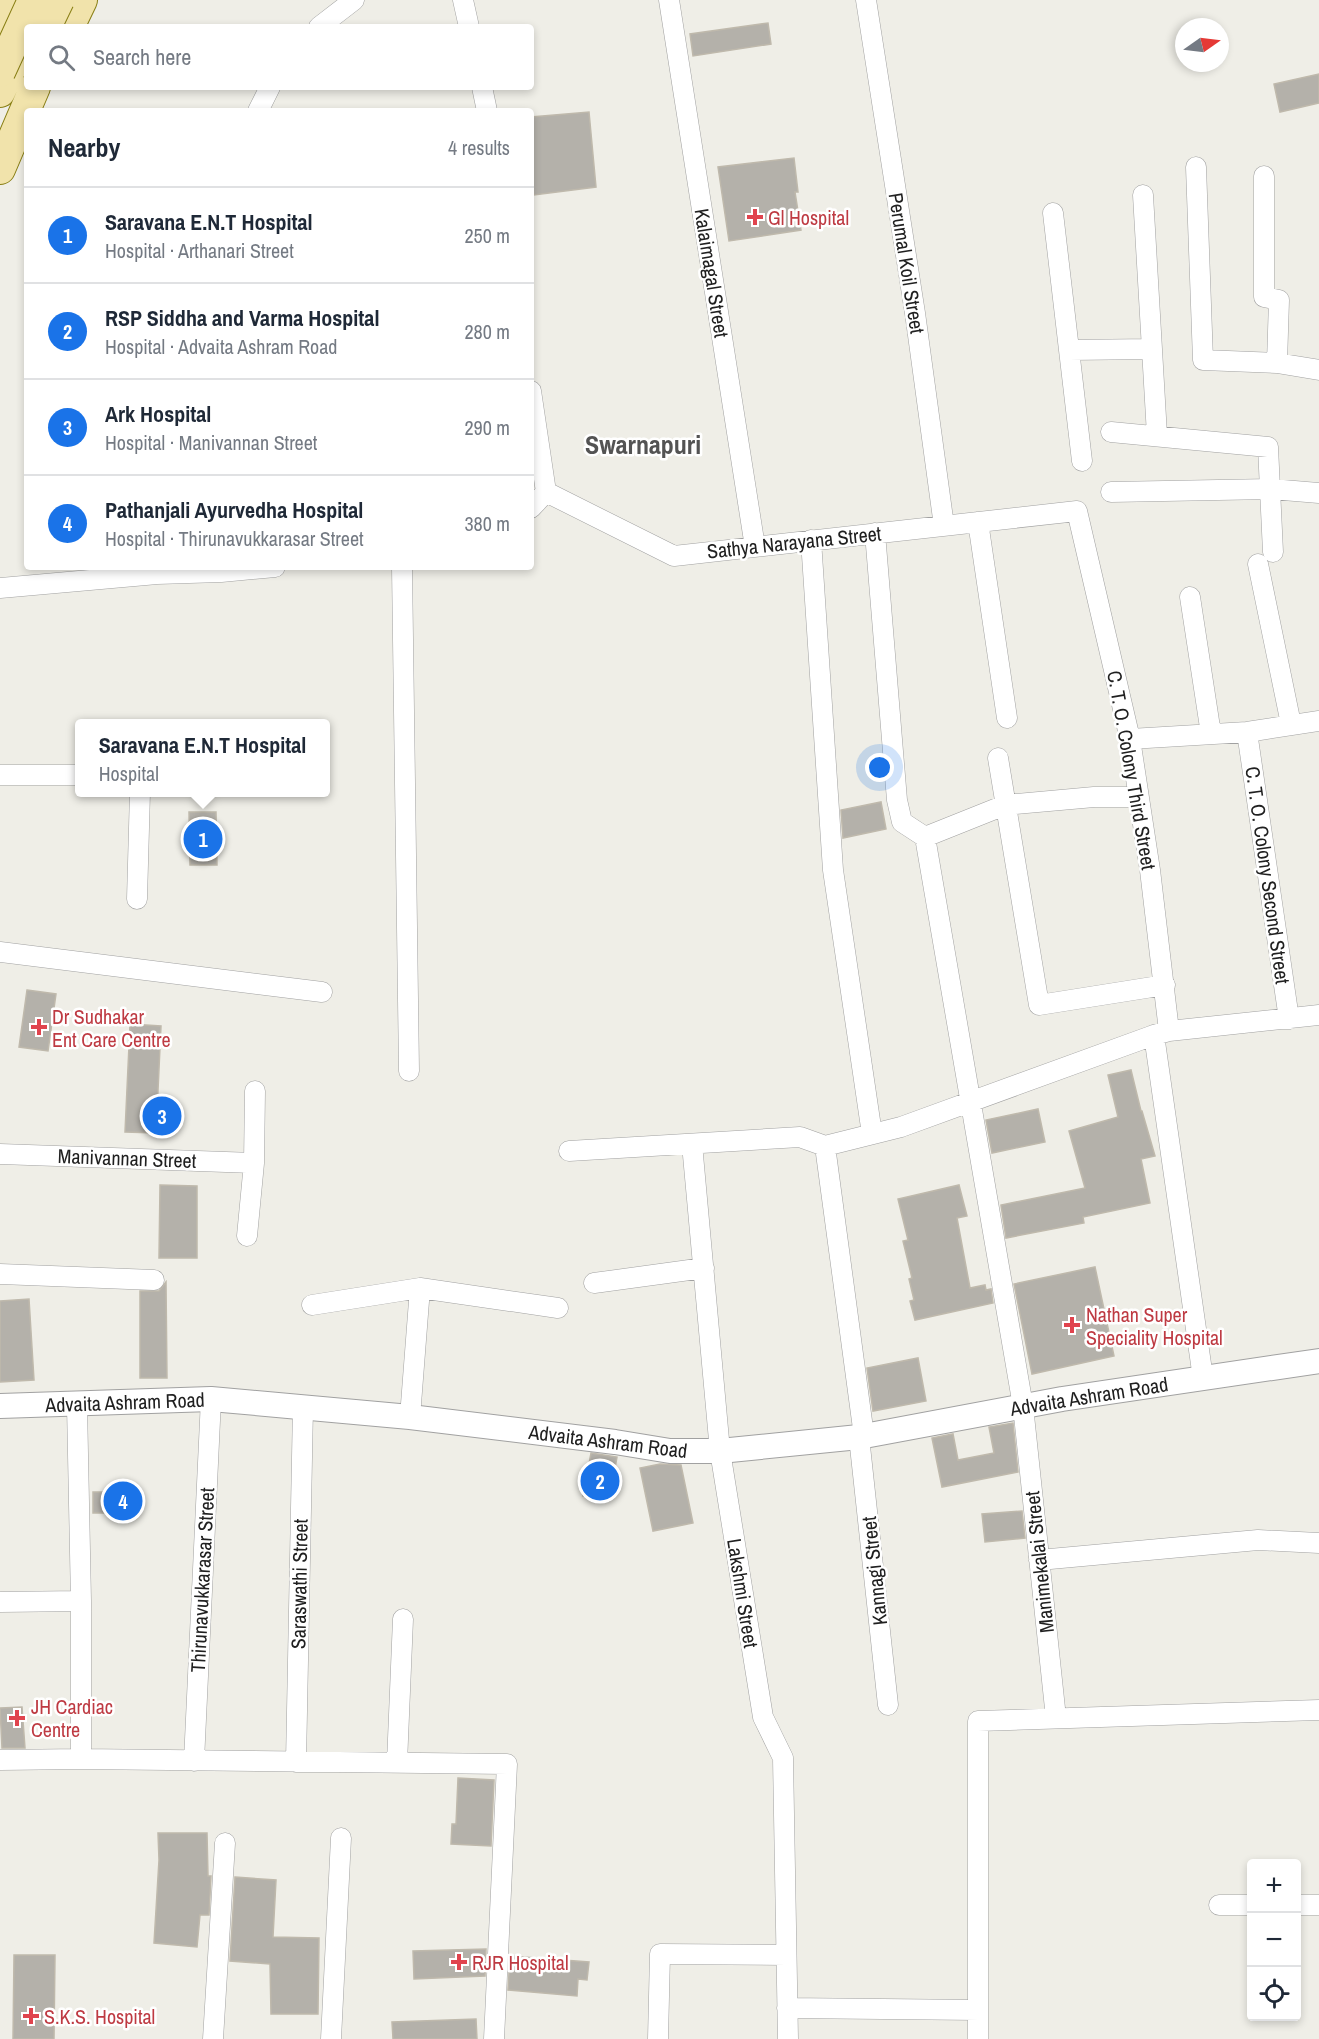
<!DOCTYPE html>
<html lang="en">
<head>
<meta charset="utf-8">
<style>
	body { margin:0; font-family:"Archivo Narrow",sans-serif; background:#f6f6f7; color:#1f2937 }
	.controls { position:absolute; right:18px; bottom:18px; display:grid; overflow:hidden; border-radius:6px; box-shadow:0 3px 9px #0003 }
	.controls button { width:54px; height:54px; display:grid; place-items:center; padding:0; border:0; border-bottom:2px solid #e0e1e3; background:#fff; color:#1f2937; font:30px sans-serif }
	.compass { position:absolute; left:1175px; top:18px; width:54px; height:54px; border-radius:50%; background:#fff; box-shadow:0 3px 9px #0003; rotate:76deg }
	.you { position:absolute; left:880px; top:768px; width:21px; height:21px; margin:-15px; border:4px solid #fff; border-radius:50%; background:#1a73e8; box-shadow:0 0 0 9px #1a73e833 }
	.badge { display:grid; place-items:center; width:39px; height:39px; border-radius:50%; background:#1a73e8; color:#fff; font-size:20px; font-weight:700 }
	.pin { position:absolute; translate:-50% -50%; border:3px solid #fff; box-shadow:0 2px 6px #0006 }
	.popup { position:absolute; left:75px; top:719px; width:255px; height:78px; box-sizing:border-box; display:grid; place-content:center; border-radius:6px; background:#fff; filter:drop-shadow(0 2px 4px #0005); font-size:20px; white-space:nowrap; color:#747a83 }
	.popup b { font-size:22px; color:#1f2937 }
	.popup::after { content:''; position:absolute; left:50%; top:100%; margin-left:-12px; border:12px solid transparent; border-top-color:#fff }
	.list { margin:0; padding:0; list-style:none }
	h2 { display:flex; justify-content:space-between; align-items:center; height:78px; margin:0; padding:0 24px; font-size:26px }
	h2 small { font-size:20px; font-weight:400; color:#747a83 }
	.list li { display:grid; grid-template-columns:39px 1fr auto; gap:18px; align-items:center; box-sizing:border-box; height:96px; padding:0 24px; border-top:2px solid #e0e1e3 }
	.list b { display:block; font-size:22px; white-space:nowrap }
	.list p { margin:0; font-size:20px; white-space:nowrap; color:#747a83 }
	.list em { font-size:20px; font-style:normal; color:#747a83 }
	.icon { flex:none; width:33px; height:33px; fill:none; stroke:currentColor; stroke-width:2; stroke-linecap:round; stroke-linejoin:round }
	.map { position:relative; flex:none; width:1319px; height:2039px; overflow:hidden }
	.search { position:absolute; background:#fff; box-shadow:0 3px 9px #0003; left:24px; top:24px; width:510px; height:66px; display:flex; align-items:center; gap:15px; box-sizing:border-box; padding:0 21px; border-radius:6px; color:#747a83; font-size:22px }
	.panel { position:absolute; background:#fff; box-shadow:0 3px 9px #0003; left:24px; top:108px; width:510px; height:462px; border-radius:6px }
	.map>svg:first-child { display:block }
</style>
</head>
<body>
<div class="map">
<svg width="1319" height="2039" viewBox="0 0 1319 2039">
	<rect width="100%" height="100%" fill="#efeee7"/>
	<path fill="#b4b1aa" stroke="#bfb9ac" stroke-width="1.5" d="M768,23L771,44L693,56L690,34Z
		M1319,74V103L1280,112L1274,84Z
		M589,112L596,187L534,195L533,189H531V117Z
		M794,158L798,192H795L801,230L729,241L718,167Z
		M881,802L886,829L843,838L841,810Z
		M189,812H216L217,865H190Z
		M27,990L56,994L48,1051L19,1047Z
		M130,1024L161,1026L156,1133L125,1132Z
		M1131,1070L1141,1111H1142L1155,1156L1141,1159L1150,1203L1083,1217L1084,1223L1006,1238L1001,1205L1085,1188L1069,1131L1118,1117L1108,1075Z
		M1038,1109L1045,1142L992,1153L986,1120Z
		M160,1185L197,1186V1258H159Z
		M959,1185L967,1216L957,1218L970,1288L985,1285L986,1290L991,1289L993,1303L915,1320L910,1301L914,1300L909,1279L912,1278L903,1241L908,1240L898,1199Z
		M1095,1267L1114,1356L1032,1374L1014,1284Z
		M166,1282L167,1378H140V1291H159Z
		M29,1299L34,1380L0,1382V1301Z
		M918,1358L926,1401L873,1411L867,1368Z
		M1013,1423L1018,1472L942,1487L932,1438L953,1434L958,1460L994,1453L989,1427Z
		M591,1453L617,1457L609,1501L583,1496Z
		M660,1464L681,1465L693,1523L653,1531L640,1468Z
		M93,1492H135V1513H93Z
		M1022,1511L1025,1538L985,1542L982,1514Z
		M22,1707L25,1748H2L0,1708Z
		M458,1778L494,1780L491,1846L451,1844L452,1824H456Z
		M158,1833H207L208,1876H211L209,1915H200L197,1947L154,1943L159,1860Z
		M235,1877L276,1880L273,1937L319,1938L318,2014H271L270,1964L230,1961Z
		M486,1949L485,1976L414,1979L413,1951Z
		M14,1955H55L54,2039H13Z
		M510,1956L589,1962L587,1980L578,1979L577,1996L508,1990Z
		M476,2019L477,2039H393L392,2022Z"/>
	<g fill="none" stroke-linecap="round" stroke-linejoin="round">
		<g stroke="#a1a1a1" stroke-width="21">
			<path id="minor" d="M463,0L469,27
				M669,0L755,547
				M866,0L915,313L944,526
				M319,27L354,0
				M482,87L487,111
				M258,111L270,87
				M1196,167L1203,360L1277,363
				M1264,176V297L1279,300L1277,363L1319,370
				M1143,195L1157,435
				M1053,213L1082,461
				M1069,350L1152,349
				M531,391L546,492
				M1111,432L1268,447L1273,552
				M1111,492L1271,489L1319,493
				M531,508L546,492L674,556L1077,511L1130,739L1150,870L1169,1031
				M978,522L1007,718
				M875,533L897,800L902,822L925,837L1005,805L1094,797H1138
				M811,540L833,870L872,1134
				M1258,564L1291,724
				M402,567L409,1071
				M0,588L157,574L221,572L275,567
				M1190,597L1211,734
				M1247,732L1289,1019
				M1130,739L1247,732L1319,721
				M998,758L1039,1005L1165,985
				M0,775H80
				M925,837L1023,1406L1056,1718
				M137,899L140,792
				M0,952L322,992
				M1154,1035L1203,1378
				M692,1144L720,1451L763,1717L783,1758L788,2039
				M825,1146L864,1436
				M569,1151L800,1137L825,1146L901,1127L1154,1035L1169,1031L1319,1015
				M0,1154L254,1163
				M247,1236L254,1163L255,1091
				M0,1274L154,1280
				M594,1283L704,1268
				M312,1305L420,1288L558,1308
				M77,1405L81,1601V1759
				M410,1417L420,1288
				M859,1437L888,1705
				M1039,1560L1258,1540L1319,1543
				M0,1602L81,1601
				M0,1760L81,1759L507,1764L494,2039
				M194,1761L211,1399
				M296,1762L303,1407
				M397,1763L403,1619
				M1219,1905H1252
				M1296,1905H1319
				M787,2008L978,2010
				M213,2039L225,1843
				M331,2039L341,1838
				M658,2039L660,1954L786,1955
				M978,2039V1721L1319,1710"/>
		</g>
		<g stroke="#a1a1a1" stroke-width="26">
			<path id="tertiary" d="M0,1406L211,1399L410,1417L615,1442L670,1451H720L859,1437L1062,1399L1319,1361"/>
		</g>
		<g stroke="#887e13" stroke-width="32">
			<path id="primary" d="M69,27L82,0
				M0,28L11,0
				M0,92L20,49
				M0,169L35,87"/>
		</g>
		<use href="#minor" stroke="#fff" stroke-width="20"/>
		<use href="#tertiary" stroke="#fff" stroke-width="24"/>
		<use href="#primary" stroke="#f1e3ab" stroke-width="30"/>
		<g stroke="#887e13" stroke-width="32" stroke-linecap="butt">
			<path id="primary-bridge" d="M46,27L59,0
				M0,72L33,0"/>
		</g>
		<use href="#primary-bridge" stroke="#f1e3ab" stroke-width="30"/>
	</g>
	<g fill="#e0444e" stroke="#fff" stroke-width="2">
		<path d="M752 208h6v6h6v6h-6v6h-6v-6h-6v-6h6z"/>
		<path d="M36 1018h6v6h6v6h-6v6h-6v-6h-6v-6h6z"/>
		<path d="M1069 1316h6v6h6v6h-6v6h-6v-6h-6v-6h6z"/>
		<path d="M14 1709h6v6h6v6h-6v6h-6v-6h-6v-6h6z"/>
		<path d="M456 1953h6v6h6v6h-6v6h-6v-6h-6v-6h6z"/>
		<path d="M28 2007h6v6h6v6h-6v6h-6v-6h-6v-6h6z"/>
	</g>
	<g text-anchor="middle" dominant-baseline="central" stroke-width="5" stroke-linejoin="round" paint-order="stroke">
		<g font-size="20" fill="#be3a42" stroke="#fff" text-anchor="start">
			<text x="768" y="217">Gl Hospital</text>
			<text x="52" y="1016">Dr Sudhakar<tspan x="52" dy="23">Ent Care Centre</tspan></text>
			<text x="1086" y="1314">Nathan Super<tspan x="1086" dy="23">Speciality Hospital</tspan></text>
			<text x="31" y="1706">JH Cardiac<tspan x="31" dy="23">Centre</tspan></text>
			<text x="472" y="1962">RJR Hospital</text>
			<text x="44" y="2016">S.K.S. Hospital</text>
		</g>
		<g font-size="20" fill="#202020" stroke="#fff">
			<text transform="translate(907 263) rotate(81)">Perumal Koil Street</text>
			<text transform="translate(712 273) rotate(81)">Kalaimagal Street</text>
			<text transform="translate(794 542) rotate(-6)">Sathya Narayana Street</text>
			<text transform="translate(1132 770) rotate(80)">C. T. O. Colony Third Street</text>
			<text transform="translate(1268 875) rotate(82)">C. T. O. Colony Second Street</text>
			<text transform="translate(127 1158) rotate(2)">Manivannan Street</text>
			<text transform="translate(1089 1396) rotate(-9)">Advaita Ashram Road</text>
			<text transform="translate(125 1402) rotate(-2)">Advaita Ashram Road</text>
			<text transform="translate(608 1441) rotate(7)">Advaita Ashram Road</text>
			<text transform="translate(1039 1562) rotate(-96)">Manimekalai Street</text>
			<text transform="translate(874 1571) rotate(-96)">Kannagi Street</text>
			<text transform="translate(202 1580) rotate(-87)">Thirunavukkarasar Street</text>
			<text transform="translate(299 1584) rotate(-89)">Saraswathi Street</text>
			<text transform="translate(743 1593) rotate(81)">Lakshmi Street</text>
		</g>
		<g font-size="26" font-weight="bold" fill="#535353" stroke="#fff">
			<text x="643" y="444">Swarnapuri</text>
		</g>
	</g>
</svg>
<div class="controls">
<button>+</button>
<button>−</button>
<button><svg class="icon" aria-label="locate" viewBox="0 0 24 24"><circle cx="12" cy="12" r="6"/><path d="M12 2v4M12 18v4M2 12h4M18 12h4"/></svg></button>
</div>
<svg class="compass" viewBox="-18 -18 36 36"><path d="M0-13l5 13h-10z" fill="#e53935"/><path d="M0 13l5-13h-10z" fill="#747a83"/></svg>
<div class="you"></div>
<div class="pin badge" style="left:203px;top:839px">1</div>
<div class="popup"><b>Saravana E.N.T Hospital</b>Hospital</div>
<div class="pin badge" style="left:600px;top:1481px">2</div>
<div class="pin badge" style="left:162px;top:1116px">3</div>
<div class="pin badge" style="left:123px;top:1501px">4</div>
<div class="search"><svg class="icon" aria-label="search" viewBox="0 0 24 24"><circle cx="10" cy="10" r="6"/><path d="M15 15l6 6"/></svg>Search here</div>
<section class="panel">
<h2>Nearby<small>4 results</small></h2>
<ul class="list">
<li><span class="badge">1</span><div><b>Saravana E.N.T Hospital</b><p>Hospital · Arthanari Street</p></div><em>250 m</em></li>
<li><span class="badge">2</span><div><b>RSP Siddha and Varma Hospital</b><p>Hospital · Advaita Ashram Road</p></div><em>280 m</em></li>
<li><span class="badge">3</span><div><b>Ark Hospital</b><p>Hospital · Manivannan Street</p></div><em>290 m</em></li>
<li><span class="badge">4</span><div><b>Pathanjali Ayurvedha Hospital</b><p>Hospital · Thirunavukkarasar Street</p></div><em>380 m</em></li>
</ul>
</section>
</div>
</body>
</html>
